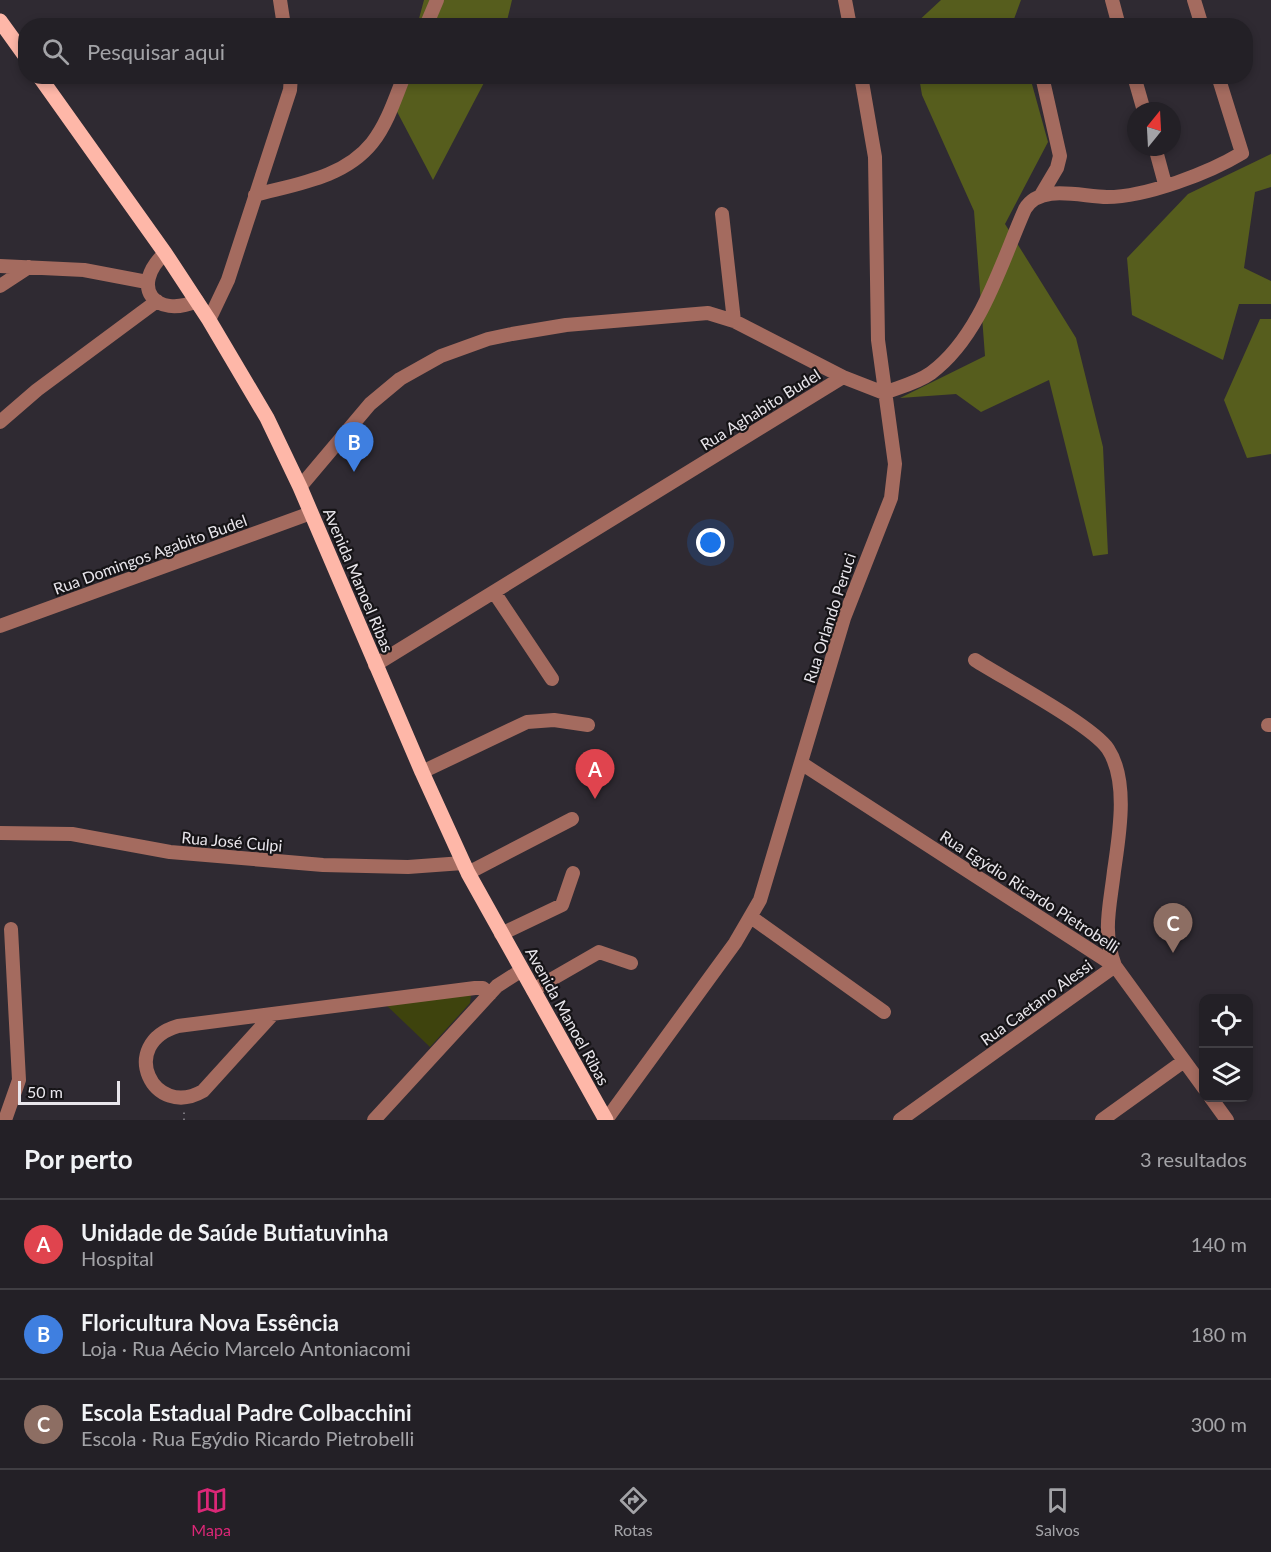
<!DOCTYPE html>
<html lang="pt">
<head>
<meta charset="utf-8">
<style>
	body { margin:0; font-family:Lato,sans-serif; background:#2b282e; color:#f1f3f6 }
	.controls { position:absolute; right:18px; bottom:18px; display:grid; overflow:hidden; border-radius:12px; box-shadow:0 3px 9px #0003 }
	.controls button { width:54px; height:54px; display:grid; place-items:center; padding:0; border:0; border-bottom:2px solid #403e43; background:#232026; color:#f1f3f6; font:30px sans-serif }
	.compass { position:absolute; left:1127px; top:102px; width:54px; height:54px; border-radius:50%; background:#232026; box-shadow:0 3px 9px #0003; rotate:18deg }
	.scale { position:absolute; left:18px; bottom:15px; width:102px; box-sizing:border-box; padding-left:6px; border:3px solid #e9e6ec; border-top:0; font-size:16px; line-height:21px; white-space:nowrap; color:#e9e6ec; -webkit-text-stroke:4px #161417; paint-order:stroke }
	.you { position:absolute; left:711px; top:543px; width:21px; height:21px; margin:-15px; border:4px solid #fff; border-radius:50%; background:#1a73e8; box-shadow:0 0 0 9px #1a73e833 }
	.badge { display:grid; place-items:center; width:39px; height:39px; border-radius:50%; background:#db2777; color:#fff; font-size:20px; font-weight:700 }
	.pin { position:absolute; translate:-50% -50px; filter:drop-shadow(0 2px 3px #0008) }
	.pin::after { content:''; position:absolute; top:32px; width:21px; height:18px; background:inherit; clip-path:polygon(0 0,100% 0,50% 100%) }
	.list { margin:0; padding:0; list-style:none }
	h2 { display:flex; justify-content:space-between; align-items:center; height:78px; margin:0; padding:0 24px; font-size:26px }
	h2 small { font-size:20px; font-weight:400; color:#a3a3a7 }
	.list li { display:grid; grid-template-columns:39px 1fr auto; gap:18px; align-items:center; box-sizing:border-box; height:90px; padding:0 24px; border-top:2px solid #403e43 }
	.list b { display:block; font-size:22px; white-space:nowrap }
	.list p { margin:0; font-size:20px; white-space:nowrap; color:#a3a3a7 }
	.list em { font-size:20px; font-style:normal; color:#a3a3a7 }
	.icon { flex:none; width:33px; height:33px; fill:none; stroke:currentColor; stroke-width:2; stroke-linecap:round; stroke-linejoin:round }
	.map { position:relative; flex:none; width:1271px; height:1120px; overflow:hidden }
	.search { position:absolute; background:#232026; box-shadow:0 3px 9px #0003; left:18px; right:18px; top:18px; height:66px; display:flex; align-items:center; gap:15px; box-sizing:border-box; padding:0 21px; border-radius:24px; color:#a3a3a7; font-size:22px }
	.sheet { height:348px; background:#232026 }
	nav { display:flex; justify-content:space-around; align-items:center; box-sizing:border-box; height:84px; border-top:2px solid #403e43; background:#232026; font-size:16px; color:#a3a3a7 }
	nav a { display:grid; justify-items:center; gap:3px }
	nav .on { color:#db2777 }
	.map>svg:first-child { display:block }
</style>
</head>
<body>
<div class="map">
<svg width="1271" height="1120" viewBox="0 0 1271 1120">
	<rect width="100%" height="100%" fill="#2f2a32"/>
	<path fill="#3e430d" d="M471,995L470,1003L430,1047L383,1002Z"/>
	<path fill="#565d1d" d="M424,0H512L506,25L417,26Z
		M941,0H1021L1014,19L1016,25H914Z
		M402,77H487L433,180L393,104Z
		M919,77H1030L1048,142L1005,224L1076,338L1103,447L1108,554L1093,556L1049,380L981,412L956,394L900,398L985,356L974,211L922,95Z
		M1271,154V187L1255,192L1244,268L1271,281V304H1239L1223,360L1132,315L1127,258L1188,194Z
		M1260,319H1271V454L1247,458L1224,400Z"/>
	<g fill="none" stroke-linecap="round" stroke-linejoin="round">
		<path stroke="#77737a" stroke-width="2" stroke-dasharray="1.5 4.5" stroke-linecap="butt" d="M184,1120V1111"/>
		<path stroke="#a46b5f" stroke-width="14" d="M280,0L284,26
			M845,0L850,26
			M1112,0L1119,26
			M1194,0L1202,26
			M426,26L437,0
			M1134,76L1144,111
			M1155,147L1165,184
			M255,195C296,184 344,178 372,143C387,124 395,99 404,76
			M1041,195L1057,168L1060,156L1042,76
			M722,214L734,321
			M165,253C129,287 155,319 197,301
			M0,266L84,270L147,282
			M0,286L29,267
			M209,320L228,280L290,90L291,76
			M0,422L37,390L157,301
			M300,487L370,404L400,379L441,356L488,339L512,334L566,325L708,313L734,321L843,377
			M494,592L552,679
			M0,626L311,513
			M375,665L843,377L884,393C899,387 917,383 931,373C981,336 1001,263 1025,209C1040,183 1082,197 1107,197C1146,197 1209,173 1242,153L1218,76
			M1268,725H1271
			M801,763L1115,966L1204,1088
			M422,772L527,722L554,720L588,725
			M0,833L72,834L170,852L323,865L408,867L463,863
			M468,873L572,819
			M751,917L884,1012
			M501,934L562,905L573,873
			M533,990L599,952L631,963
			M273,1014L203,1091C153,1120 117,1044 178,1026L475,988H483L490,994
			M1211,1098L1227,1120
			M5,1120L19,1080L11,929
			M374,1120L497,986L522,970
			M606,1120L735,943L760,900L844,618L891,498L895,464L878,340L875,157L861,76
			M900,1120L1115,966C1102,931 1110,907 1114,871C1119,836 1129,781 1108,749C1092,725 1003,678 975,660
			M1102,1120L1184,1061"/>
		<path stroke="#feb7a8" stroke-width="15" d="M0,21L26,57
			M39,76L165,253L209,320L267,418L300,487L422,772L468,873L606,1120"/>
	</g>
	<g text-anchor="middle" dominant-baseline="central" stroke-width="4.5" stroke-linejoin="round" paint-order="stroke">
		<g font-size="16" fill="#e9e6ec" stroke="#161417">
			<text transform="translate(760 409) rotate(-32)">Rua Aghabito Budel</text>
			<text transform="translate(150 554) rotate(-20)">Rua Domingos Agabito Budel</text>
			<text transform="translate(359 580) rotate(67)">Avenida Manoel Ribas</text>
			<text transform="translate(829 618) rotate(-72)">Rua Orlando Peruci</text>
			<text transform="translate(232 841) rotate(5)">Rua José Culpi</text>
			<text transform="translate(1030 891) rotate(33)">Rua Egýdio Ricardo Pietrobelli</text>
			<text transform="translate(1036 1002) rotate(-36)">Rua Caetano Alessi</text>
			<text transform="translate(568 1016) rotate(61)">Avenida Manoel Ribas</text>
		</g>
	</g>
</svg>
<div class="controls">
<button><svg class="icon" aria-label="locate" viewBox="0 0 24 24"><circle cx="12" cy="12" r="6"/><path d="M12 2v4M12 18v4M2 12h4M18 12h4"/></svg></button>
<button><svg class="icon" aria-label="layers" viewBox="0 0 24 24"><path d="M12 4l9 5-9 5-9-5zM3 14l9 5 9-5"/></svg></button>
</div>
<svg class="compass" viewBox="-18 -18 36 36"><path d="M0-13l5 13h-10z" fill="#e53935"/><path d="M0 13l5-13h-10z" fill="#a3a3a7"/></svg>
<div class="scale">50 m</div>
<div class="you"></div>
<div class="pin badge" style="left:595px;top:799px;background:#e0444e">A</div>
<div class="pin badge" style="left:354px;top:472px;background:#3f7fe0">B</div>
<div class="pin badge" style="left:1173px;top:953px;background:#8d6e63">C</div>
<div class="search"><svg class="icon" aria-label="search" viewBox="0 0 24 24"><circle cx="10" cy="10" r="6"/><path d="M15 15l6 6"/></svg>Pesquisar aqui</div>
</div>
<section class="sheet">
<h2>Por perto<small>3 resultados</small></h2>
<ul class="list">
<li><span class="badge" style="background:#e0444e">A</span><div><b>Unidade de Saúde Butiatuvinha</b><p>Hospital</p></div><em>140 m</em></li>
<li><span class="badge" style="background:#3f7fe0">B</span><div><b>Floricultura Nova Essência</b><p>Loja · Rua Aécio Marcelo Antoniacomi</p></div><em>180 m</em></li>
<li><span class="badge" style="background:#8d6e63">C</span><div><b>Escola Estadual Padre Colbacchini</b><p>Escola · Rua Egýdio Ricardo Pietrobelli</p></div><em>300 m</em></li>
</ul>
</section>
<nav>
<a class="on"><svg class="icon" aria-label="map" viewBox="0 0 24 24"><path d="M3 6l6-2 6 2 6-2v14l-6 2-6-2-6 2zM9 4v14M15 6v14"/></svg>Mapa</a>
<a><svg class="icon" aria-label="directions" viewBox="0 0 24 24"><path d="M12 3l9 9-9 9-9-9zM9 14v-3h6M13 9l2 2-2 2"/></svg>Rotas</a>
<a><svg class="icon" aria-label="saved" viewBox="0 0 24 24"><path d="M7 4h10v16l-5-4-5 4z"/></svg>Salvos</a>
</nav>
</body>
</html>
